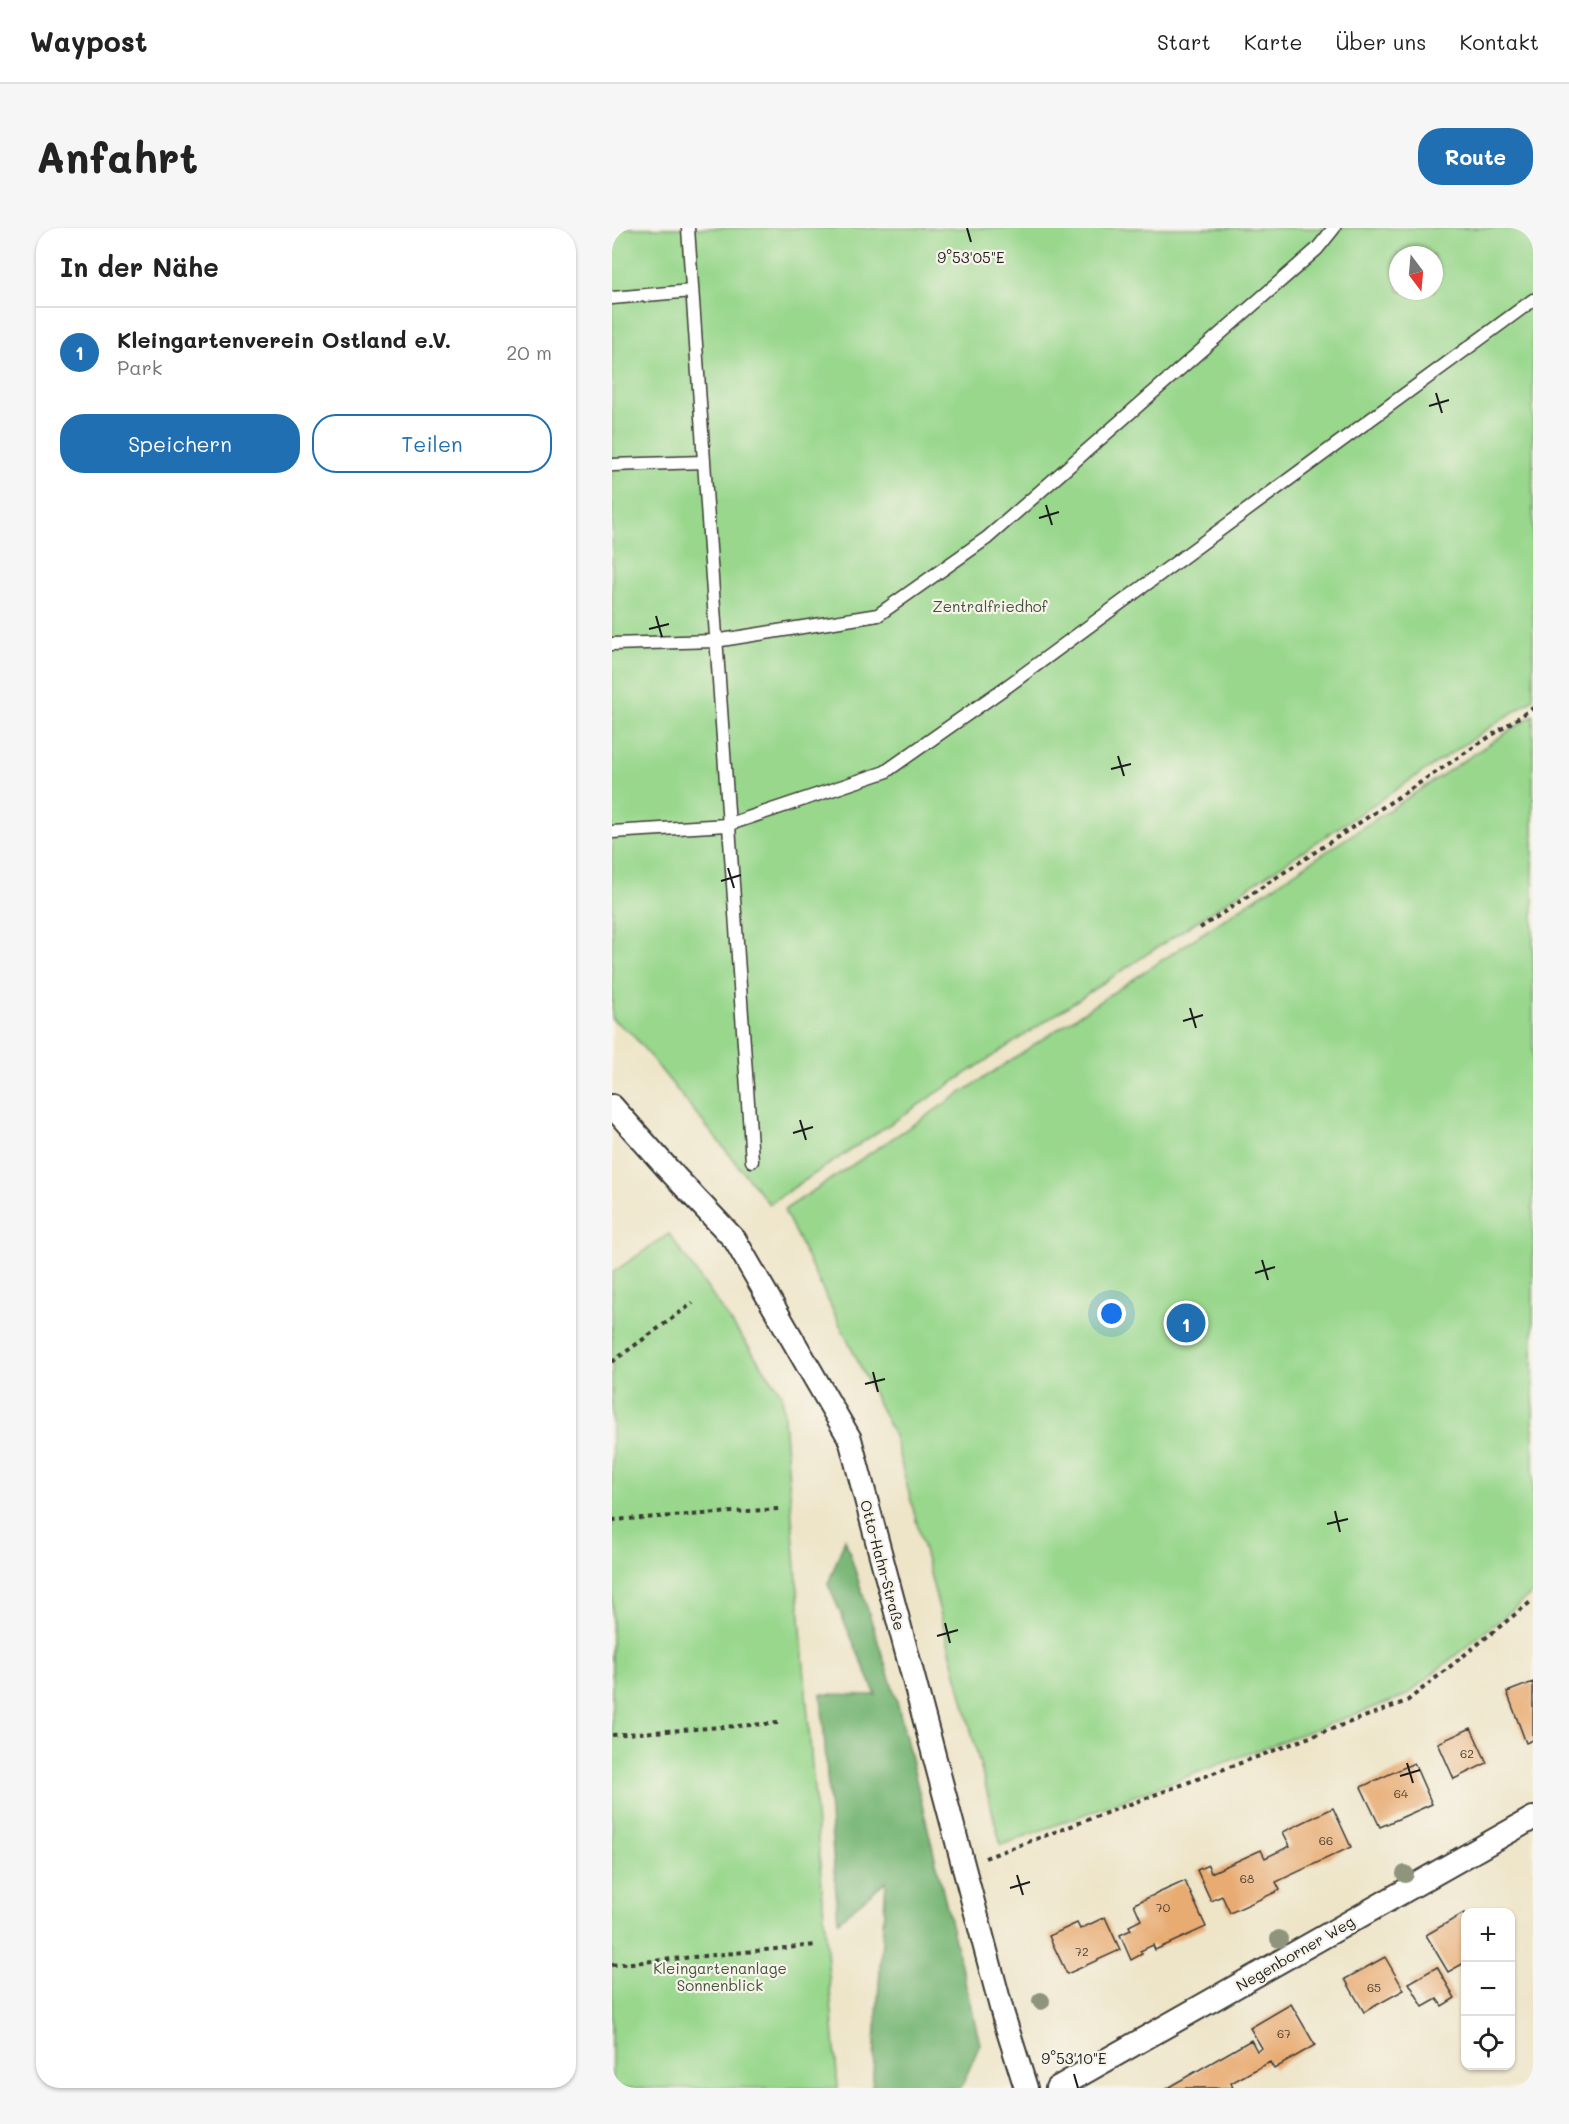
<!DOCTYPE html>
<html lang="de">
<head>
<meta charset="utf-8">
<style>
	body { margin:0; font-family:Mali,sans-serif; background:#f6f6f6; color:#222 }
	.controls { position:absolute; right:18px; bottom:18px; display:grid; overflow:hidden; border-radius:12px; box-shadow:0 2px 4px #0004 }
	.controls button { width:54px; height:54px; display:grid; place-items:center; padding:0; border:0; border-bottom:2px solid #e0e0e0; background:#fff; color:#222; font:30px sans-serif }
	.compass { position:absolute; left:777px; top:18px; width:54px; height:54px; border-radius:50%; background:#fff; box-shadow:0 2px 4px #0004; rotate:164deg }
	.you { position:absolute; left:500px; top:1086px; width:21px; height:21px; margin:-15px; border:4px solid #fff; border-radius:50%; background:#1a73e8; box-shadow:0 0 0 9px #1a73e833 }
	.badge { display:grid; place-items:center; width:39px; height:39px; border-radius:50%; background:#1f6fb2; color:#fff; font-size:20px; font-weight:700 }
	.pin { position:absolute; translate:-50% -50%; border:3px solid #fff; box-shadow:0 2px 6px #0006 }
	.list { margin:0; padding:0; list-style:none }
	h2 { display:flex; justify-content:space-between; align-items:center; height:78px; margin:0; padding:0 24px; font-size:26px }
	h2 small { font-size:20px; font-weight:400; color:#767676 }
	.list li { display:grid; grid-template-columns:39px 1fr auto; gap:18px; align-items:center; box-sizing:border-box; height:90px; padding:0 24px; border-top:2px solid #e0e0e0 }
	.list b { display:block; font-size:22px; white-space:nowrap }
	.list p { margin:0; font-size:20px; white-space:nowrap; color:#767676 }
	.list em { font-size:20px; font-style:normal; color:#767676 }
	.actions { display:flex; gap:12px; padding:18px 24px }
	.actions a { flex:1; padding:14px 0; border:2px solid #1f6fb2; border-radius:24px; text-align:center; font-size:21px; color:#1f6fb2 }
	.actions .main { background:#1f6fb2; color:#fff }
	.icon { flex:none; width:33px; height:33px; fill:none; stroke:currentColor; stroke-width:2; stroke-linecap:round; stroke-linejoin:round }
	.map { position:relative; flex:none; width:921px; height:1860px; overflow:hidden; border-radius:24px }
	header { display:flex; align-items:center; gap:36px; box-sizing:border-box; height:84px; padding:0 30px; background:#fff; border-bottom:2px solid #e0e0e0 }
	header strong { font-size:28px }
	nav { display:flex; gap:33px; margin-inline-start:auto; font-size:21px }
	.intro { display:flex; align-items:center; justify-content:space-between; box-sizing:border-box; height:144px; padding:0 36px }
	h1 { margin:0; font-size:42px }
	.button { padding:15px 27px; border-radius:24px; background:#1f6fb2; color:#fff; font-size:21px; font-weight:700 }
	main { display:flex; gap:36px; padding:0 36px }
	aside { flex:1; background:#fff; border-radius:24px; box-shadow:0 2px 4px #0004 }
	.map>svg:first-child { display:block }
</style>
</head>
<body>
<header>
<strong>Waypost</strong>
<nav><a>Start</a><a>Karte</a><a>Über uns</a><a>Kontakt</a></nav>
</header>
<div class="intro"><h1>Anfahrt</h1><a class="button">Route</a></div>
<main>
<aside>
<h2>In der Nähe<small></small></h2>
<ul class="list">
<li><span class="badge">1</span><div><b>Kleingartenverein Ostland e.V.</b><p>Park</p></div><em>20 m</em></li>
</ul>
<div class="actions"><a class="main">Speichern</a><a>Teilen</a></div>
</aside>
<div class="map">
<svg width="921" height="1860" viewBox="0 0 921 1860">
	<rect width="100%" height="100%" fill="#f7f3e8"/>
	<filter id="ink" filterUnits="userSpaceOnUse"><feTurbulence type="fractalNoise" baseFrequency=".0167" numOctaves="2"/><feDisplacementMap in="SourceGraphic" scale="12" xChannelSelector="R" yChannelSelector="G"/><feConvolveMatrix kernelMatrix="1 2 1 2 8 2 1 2 1" color-interpolation-filters="sRGB"/></filter>
	<filter id="wash" filterUnits="userSpaceOnUse"><feTurbulence type="fractalNoise" baseFrequency=".008" numOctaves="4" result="noise"/><feDisplacementMap in="SourceGraphic" scale="24" xChannelSelector="R" yChannelSelector="G"/><feGaussianBlur stdDeviation="1.35" result="paint"/><feColorMatrix in="noise" values="0 0 0 0 0 0 0 0 0 0 0 0 0 0 0 0 0 1.4 0 .05"/><feComposite in="paint" operator="in"/></filter>
	<g filter="url(#wash)">
		<rect width="100%" height="100%" fill="#eee5c9"/>
		<path fill="#98d78c" stroke="#5a7a54" stroke-width="1.5" fill-rule="evenodd" d="M0,0H921V471L157,976L20,806L0,791ZM786,27H822V63H786Z
			M921,487V1365L793,1468L389,1617L282,1208L172,982Z
			M57,1006L170,1166L226,1860H0V1045Z"/>
		<path fill="#7ab878" stroke="#4b6a4a" stroke-width="1.5" d="M233,1311L285,1473L368,1816L349,1860H260L274,1653L226,1693L209,1466L264,1467L216,1356Z"/>
		<g id="blocks">
			<path fill="#e8ab72" d="M921,1454V1512L914,1515L895,1464Z
				M859,1500L875,1535L842,1551L826,1515Z
				M802,1535L820,1576L768,1599L749,1559Z
				M721,1580L739,1619L664,1654L668,1662L618,1685L610,1668L599,1673L585,1642L596,1637L599,1645L649,1622L653,1630L678,1618L671,1604Z
				M573,1653L594,1699L543,1722L541,1717L528,1723L530,1726L519,1732L508,1707L519,1702L517,1698L529,1692L522,1676Z
				M852,1685L854,1734L836,1744L814,1707Z
				M493,1689L508,1722L455,1746L437,1708L465,1695L468,1701Z
				M773,1729L792,1762L752,1784L733,1751Z
				M825,1739L843,1770L830,1778L825,1771L811,1779L797,1755Z
				M679,1776L703,1817L662,1841L658,1834L639,1844L619,1855L621,1860H555L639,1812L645,1823L650,1820L638,1800Z"/>
		</g>
	</g>
	<g filter="url(#ink)">
		<use href="#blocks" fill-opacity="0" stroke="#3c3a36" stroke-width="1.5"/>
		<g fill="none" stroke-linecap="round" stroke-linejoin="round">
			<g stroke="#3c3a36" stroke-width="15">
				<path id="service" d="M76,0L140,933
					M0,70L80,63
					M0,237L91,234
					M0,416L103,413L266,387L375,310L705,21L722,0
					M0,604L115,597L273,544L397,457L921,72"/>
			</g>
			<g stroke="#3c3a36" stroke-width="26">
				<path id="minor" d="M0,878L56,941L123,1012L238,1211L391,1787L414,1860
					M445,1860L921,1590"/>
			</g>
			<path stroke="#3c3a36" stroke-width="4" stroke-dasharray="4.5 4.5" stroke-linecap="butt" d="M588,700L921,480
				M0,1134L81,1075
				M0,1292L167,1281
				M0,1507L166,1495
				M373,1630L795,1473L921,1372
				M0,1737L204,1717"/>
			<use href="#service" stroke="#fff" stroke-width="12"/>
			<use href="#minor" stroke="#fff" stroke-width="22"/>
		</g>
		<g fill="#8f957d">
			<circle cx="793" cy="1646" r="9"/>
			<circle cx="667" cy="1711" r="9"/>
			<circle cx="429" cy="1773" r="9"/>
		</g>
	</g>
	<path fill="none" stroke="#1c1c1c" stroke-width="2" d="M355,0L359,14M824,165L830,185M817,178L837,172M434,277L440,297M427,290L447,284M44,388L50,409M37,401L57,396M506,528L512,548M499,541L519,536M116,640L122,660M109,653L129,647M578,780L584,800M571,793L591,787M188,892L194,912M181,905L201,899M650,1032L656,1052M643,1045L663,1039M261,1144L266,1164M253,1156L273,1151M723,1283L728,1304M715,1296L736,1291M333,1395L338,1415M325,1408L346,1402M795,1535L801,1555M788,1548L808,1542M405,1647L411,1667M398,1660L418,1654M462,1846L466,1860"/>
	<g text-anchor="middle" dominant-baseline="central" stroke-width="4.5" stroke-linejoin="round" paint-order="stroke">
		<g font-size="12" fill="#4f4032">
			<text x="855" y="1525">62</text>
			<text x="789" y="1565">64</text>
			<text x="714" y="1612">66</text>
			<text x="635" y="1650">68</text>
			<text x="551" y="1679">70</text>
			<text x="470" y="1723">72</text>
			<text x="762" y="1759">65</text>
			<text x="672" y="1805">67</text>
		</g>
		<g font-size="15" fill="#41543e" stroke="#f7f3e8">
			<text x="378" y="378">Zentralfriedhof</text>
			<text x="108" y="1740">Kleingartenanlage<tspan x="108" dy="17">Sonnenblick</tspan></text>
		</g>
		<g font-size="15" fill="#1c1c1c" stroke="#f7f3e8">
			<text transform="translate(271 1337) rotate(75)">Otto-Hahn-Straße</text>
			<text transform="translate(683 1725) rotate(-30)">Negenborner Weg</text>
		</g>
	</g>
	<g font-size="15" text-anchor="middle" fill="#1c1c1c" stroke="#f7f3e8" stroke-width="4.5" stroke-linejoin="round" paint-order="stroke">
		<text x="359" y="35">9°53'05"E</text>
		<text x="462" y="1836">9°53'10"E</text>
	</g>
</svg>
<div class="controls">
<button>+</button>
<button>−</button>
<button><svg class="icon" aria-label="locate" viewBox="0 0 24 24"><circle cx="12" cy="12" r="6"/><path d="M12 2v4M12 18v4M2 12h4M18 12h4"/></svg></button>
</div>
<svg class="compass" viewBox="-18 -18 36 36"><path d="M0-13l5 13h-10z" fill="#e53935"/><path d="M0 13l5-13h-10z" fill="#767676"/></svg>
<div class="you"></div>
<div class="pin badge" style="left:574px;top:1095px">1</div>
</div>
</main>
</body>
</html>
